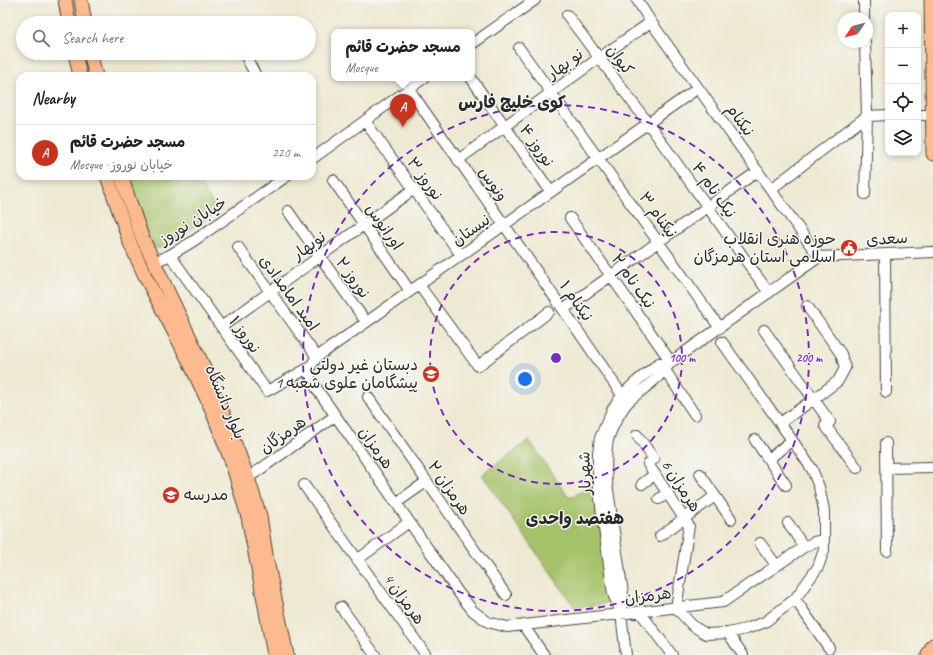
<!DOCTYPE html>
<html lang="en">
<head>
<meta charset="utf-8">
<style>
	body { margin:0; font-family:Caveat,"Playpen Sans Arabic",sans-serif; background:#f6f6f6; color:#202124 }
	.controls { position:absolute; right:12px; top:12px; display:grid; overflow:hidden; border-radius:8px; box-shadow:0 2px 6px #0003 }
	.controls button { width:36px; height:36px; display:grid; place-items:center; padding:0; border:0; border-bottom:1px solid #e0e0e0; background:#fff; color:#202124; font:20px sans-serif }
	.compass { position:absolute; left:837px; top:12px; width:36px; height:36px; border-radius:50%; background:#fff; box-shadow:0 2px 6px #0003; rotate:235deg }
	.you { position:absolute; left:525px; top:379px; width:14px; height:14px; margin:-10px; border:3px solid #fff; border-radius:50%; background:#1a73e8; box-shadow:0 0 0 6px #1a73e833 }
	.badge { display:grid; place-items:center; width:26px; height:26px; border-radius:50%; background:#c8321e; color:#fff; font-size:13px; font-weight:700 }
	.pin { position:absolute; translate:-50% -33px; filter:drop-shadow(0 1px 2px #0008) }
	.pin::after { content:''; position:absolute; top:21px; width:14px; height:12px; background:inherit; clip-path:polygon(0 0,100% 0,50% 100%) }
	.popup { position:absolute; left:331px; top:29px; width:144px; height:52px; box-sizing:border-box; display:grid; place-content:center; border-radius:8px; background:#fff; filter:drop-shadow(0 1px 3px #0005); font-size:13px; white-space:nowrap; color:#757577 }
	.popup b { font-size:15px; color:#202124 }
	.popup::after { content:''; position:absolute; left:50%; top:100%; margin-left:-8px; border:8px solid transparent; border-top-color:#fff }
	.list { margin:0; padding:0; list-style:none }
	h2 { display:flex; justify-content:space-between; align-items:center; height:52px; margin:0; padding:0 16px; font-size:17px }
	h2 small { font-size:13px; font-weight:400; color:#757577 }
	.list li { display:grid; grid-template-columns:26px 1fr auto; gap:12px; align-items:center; box-sizing:border-box; height:56px; padding:0 16px; border-top:1px solid #e0e0e0 }
	.list b { display:block; font-size:15px; white-space:nowrap }
	.list p { margin:0; font-size:13px; white-space:nowrap; color:#757577 }
	.list em { font-size:13px; font-style:normal; color:#757577 }
	.icon { flex:none; width:22px; height:22px; fill:none; stroke:currentColor; stroke-width:2; stroke-linecap:round; stroke-linejoin:round }
	.map { position:relative; flex:none; width:933px; height:655px; overflow:hidden }
	.search { position:absolute; background:#fff; box-shadow:0 2px 6px #0003; left:16px; top:16px; width:300px; height:44px; display:flex; align-items:center; gap:10px; box-sizing:border-box; padding:0 14px; border-radius:22px; color:#757577; font-size:15px }
	.panel { position:absolute; background:#fff; box-shadow:0 2px 6px #0003; left:16px; top:72px; width:300px; height:108px; border-radius:12px }
	.map>svg:first-child { display:block }
</style>
</head>
<body>
<div class="map">
<svg width="933" height="655" viewBox="0 0 933 655">
	<rect width="100%" height="100%" fill="#f6f6f2"/>
	<filter id="ink" filterUnits="userSpaceOnUse"><feTurbulence type="fractalNoise" baseFrequency=".025" numOctaves="2"/><feDisplacementMap in="SourceGraphic" scale="8" xChannelSelector="R" yChannelSelector="G"/><feConvolveMatrix kernelMatrix="1 2 1 2 8 2 1 2 1" color-interpolation-filters="sRGB"/></filter>
	<filter id="wash" filterUnits="userSpaceOnUse"><feTurbulence type="fractalNoise" baseFrequency=".012" numOctaves="4" result="noise"/><feDisplacementMap in="SourceGraphic" scale="16" xChannelSelector="R" yChannelSelector="G"/><feGaussianBlur stdDeviation="0.9" result="paint"/><feColorMatrix in="noise" values="0 0 0 0 0 0 0 0 0 0 0 0 0 0 0 0 0 1.4 0 .05"/><feComposite in="paint" operator="in"/></filter>
	<g filter="url(#wash)">
		<rect width="100%" height="100%" fill="#eee9d2"/>
		<path fill="#a5c268" stroke="#68764a" d="M125,176H194L218,211L166,246L156,249L151,243Z
			M529,440L569,498L596,484L609,603L575,608L482,475Z"/>
	</g>
	<g filter="url(#ink)">
		<g fill="none" stroke-linecap="round" stroke-linejoin="round">
			<g stroke="#484844" stroke-width="12">
				<path id="minor" d="M637,0L651,22L819,257
					M864,0V18
					M567,15L648,123L769,293
					M472,44L535,0
					M519,48L720,328
					M244,53L256,76
					M471,78L551,192
					M698,88L317,357L310,367V379L458,592L473,611L488,622L507,627L723,602L804,547L814,542L824,540V510L819,487L812,469L792,440L722,342
					M409,89C480,191 552,292 622,395L629,401
					M918,115H933
					M365,121L461,255
					M312,159L424,78
					M458,160L599,58L651,22
					M333,180L410,291
					M771,189L867,116L888,115
					M865,194L867,116L865,42
					M288,211L366,322
					M570,218L611,276L671,362
					M238,247L317,357
					M885,254L886,392
					M170,255L267,391L310,367
					M819,257L933,252
					M153,263L170,255L192,242L287,176
					M419,285L478,366L549,312
					M564,309L758,171
					M221,327L414,189
					M764,330L830,422L825,425L857,468
					M665,370L695,415
					M368,397L506,595
					M780,423L814,399L838,381L845,368L841,354L807,306
					M637,435L654,459L648,464L689,526L676,608L693,626L706,634L728,633L746,629L765,622L795,599L818,567L824,550V540
					M755,440L786,485
					M886,443L887,551
					M769,459L792,440
					M887,468L933,467
					M700,474L731,519
					M248,478L335,416
					M642,484L655,474
					M304,485L426,655
					M659,499L668,493
					M396,503L426,482
					M788,523L804,547
					M660,536L715,496
					M760,543L776,565
					M357,560L409,522
					M795,599L829,648
					M341,607L375,655
					M621,612L613,594L598,484V453L600,438L612,410L622,395L637,381L659,363L671,362
					M640,612L672,655
					M523,625L544,655
					M728,633L743,655
					M626,655L621,614L623,594L607,483C606,469 605,454 608,440C611,428 622,408 630,400C644,388 660,378 671,362L819,257"/>
			</g>
			<g stroke="#484844" stroke-width="15">
				<path id="major" d="M65,0L69,23
					M81,0L85,23
					M931,0L933,154
					M75,53L80,76
					M90,53L96,76
					M107,176L130,243L145,276L188,359L211,408L232,463L248,517L257,563L274,655
					M121,176L142,237L201,361L225,418L248,478L260,516L267,561L287,655
					M928,655L933,645"/>
			</g>
			<use href="#minor" stroke="#fff" stroke-width="10"/>
			<use href="#major" stroke="#fcba8e" stroke-width="13"/>
		</g>
	</g>
	<g fill="none" stroke="#7b2cbf" stroke-width="2" stroke-dasharray="7 5">
		<circle cx="556" cy="358" r="126"/>
		<circle cx="556" cy="358" r="253"/>
	</g>
	<defs>
		<g id="civic-disc" transform="scale(0.9)"><circle r="9.5" fill="#c8321e" stroke="#f6f6f2"/><path d="M-.6-6.5H3V-4.5H.6V-3L4-1V1h2V6H-6V1h2V-1L-.6-3ZM-1.2 2.5V6h2.4V2.5Z" fill="#fff"/></g>
		<g id="school-disc" transform="scale(0.9)"><circle r="9.5" fill="#c8321e" stroke="#f6f6f2"/><path d="M0-5L7-2L0 1L-7-2ZM-4 1L0 2.5L4 1V4Q0 6-4 4Z" fill="#fff"/></g>
	</defs>
	<g fill-rule="evenodd">
		<use href="#civic-disc" x="849" y="248"/>
		<use href="#school-disc" x="431" y="374"/>
		<use href="#school-disc" x="171" y="495"/>
	</g>
	<g text-anchor="middle" dominant-baseline="central" stroke-width="3" stroke-linejoin="round" paint-order="stroke">
		<g font-size="16" fill="#2b2b2b" stroke="#f6f6f2">
			<text transform="translate(620 60) rotate(53)">کیوان</text>
			<text transform="translate(565 64) rotate(-36)">نو بهار</text>
			<text transform="translate(740 120) rotate(54)">نیکنام</text>
			<text transform="translate(537 146) rotate(55)">نوروز ۴</text>
			<text transform="translate(425 179) rotate(54)">نوروز ۳</text>
			<text transform="translate(493 184) rotate(55)">ونوس</text>
			<text transform="translate(714 190) rotate(55)">نیک نام ۴</text>
			<text transform="translate(658 215) rotate(54)">نیکنام ۳</text>
			<text transform="translate(193 221) rotate(-32)">خیابان نوروز</text>
			<text transform="translate(384 227) rotate(55)">اورانوس</text>
			<text transform="translate(471 230) rotate(-35)">نیستان</text>
			<text transform="translate(887 239) rotate(-3)">سعدی</text>
			<text transform="translate(309 246) rotate(-36)">نوبهار</text>
			<text transform="translate(353 278) rotate(54)">نوروز ۲</text>
			<text transform="translate(633 281) rotate(55)">نیک نام ۲</text>
			<text transform="translate(289 293) rotate(54)">امید امامدادی</text>
			<text transform="translate(576 301) rotate(55)">نیکنام ۱</text>
			<text transform="translate(245 335) rotate(54)">نوروز ۱</text>
			<text transform="translate(225 402) rotate(67)">بلوار دانشگاه</text>
			<text transform="translate(283 435) rotate(-35)">هرمزگان</text>
			<text transform="translate(376 448) rotate(55)">هرمزان</text>
			<text transform="translate(585 473) rotate(-92)">شهریار</text>
			<text transform="translate(681 486) rotate(57)">هرمزان 6</text>
			<text transform="translate(449 488) rotate(55)">هرمزان ۲</text>
			<text transform="translate(648 596) rotate(-7)">هرمزان</text>
			<text transform="translate(404 599) rotate(54)">هرمزان 4</text>
		</g>
		<g font-size="16" fill="#2b2b2b" stroke="#f6f6f2" text-anchor="end">
			<text x="836" y="239">حوزه هنری انقلاب<tspan x="836" dy="18">اسلامی استان هرمزگان</tspan></text>
			<text x="418" y="365">دبستان غیر دولتی<tspan x="418" dy="18">پیشگامان علوی شعبه 1</tspan></text>
			<text x="184" y="495" text-anchor="start">مدرسه</text>
		</g>
		<g font-size="17" font-weight="bold" fill="#2b2b2b" stroke="#f6f6f2">
			<text x="512" y="102">کوی خلیج فارس</text>
			<text x="575" y="518">هفتصد واحدی</text>
		</g>
	</g>
	<circle cx="556" cy="358" r="6" fill="#7b2cbf" stroke="#f6f6f2" stroke-width="2"/>
	<g font-size="12" text-anchor="middle" font-weight="bold" fill="#7b2cbf" stroke="#f6f6f2" stroke-width="3" stroke-linejoin="round" paint-order="stroke">
		<text x="682" y="362">100 m</text>
		<text x="809" y="362">200 m</text>
	</g>
</svg>
<div class="controls">
<button>+</button>
<button>−</button>
<button><svg class="icon" aria-label="locate" viewBox="0 0 24 24"><circle cx="12" cy="12" r="6"/><path d="M12 2v4M12 18v4M2 12h4M18 12h4"/></svg></button>
<button><svg class="icon" aria-label="layers" viewBox="0 0 24 24"><path d="M12 4l9 5-9 5-9-5zM3 14l9 5 9-5"/></svg></button>
</div>
<svg class="compass" viewBox="-18 -18 36 36"><path d="M0-13l5 13h-10z" fill="#e53935"/><path d="M0 13l5-13h-10z" fill="#757577"/></svg>
<div class="you"></div>
<div class="pin badge" style="left:403px;top:127px">A</div>
<div class="popup"><b>مسجد حضرت قائم</b>Mosque</div>
<div class="search"><svg class="icon" aria-label="search" viewBox="0 0 24 24"><circle cx="10" cy="10" r="6"/><path d="M15 15l6 6"/></svg>Search here</div>
<section class="panel">
<h2>Nearby<small></small></h2>
<ul class="list">
<li><span class="badge">A</span><div><b>مسجد حضرت قائم</b><p>Mosque · خیابان نوروز</p></div><em>220 m</em></li>
</ul>
</section>
</div>
</body>
</html>
